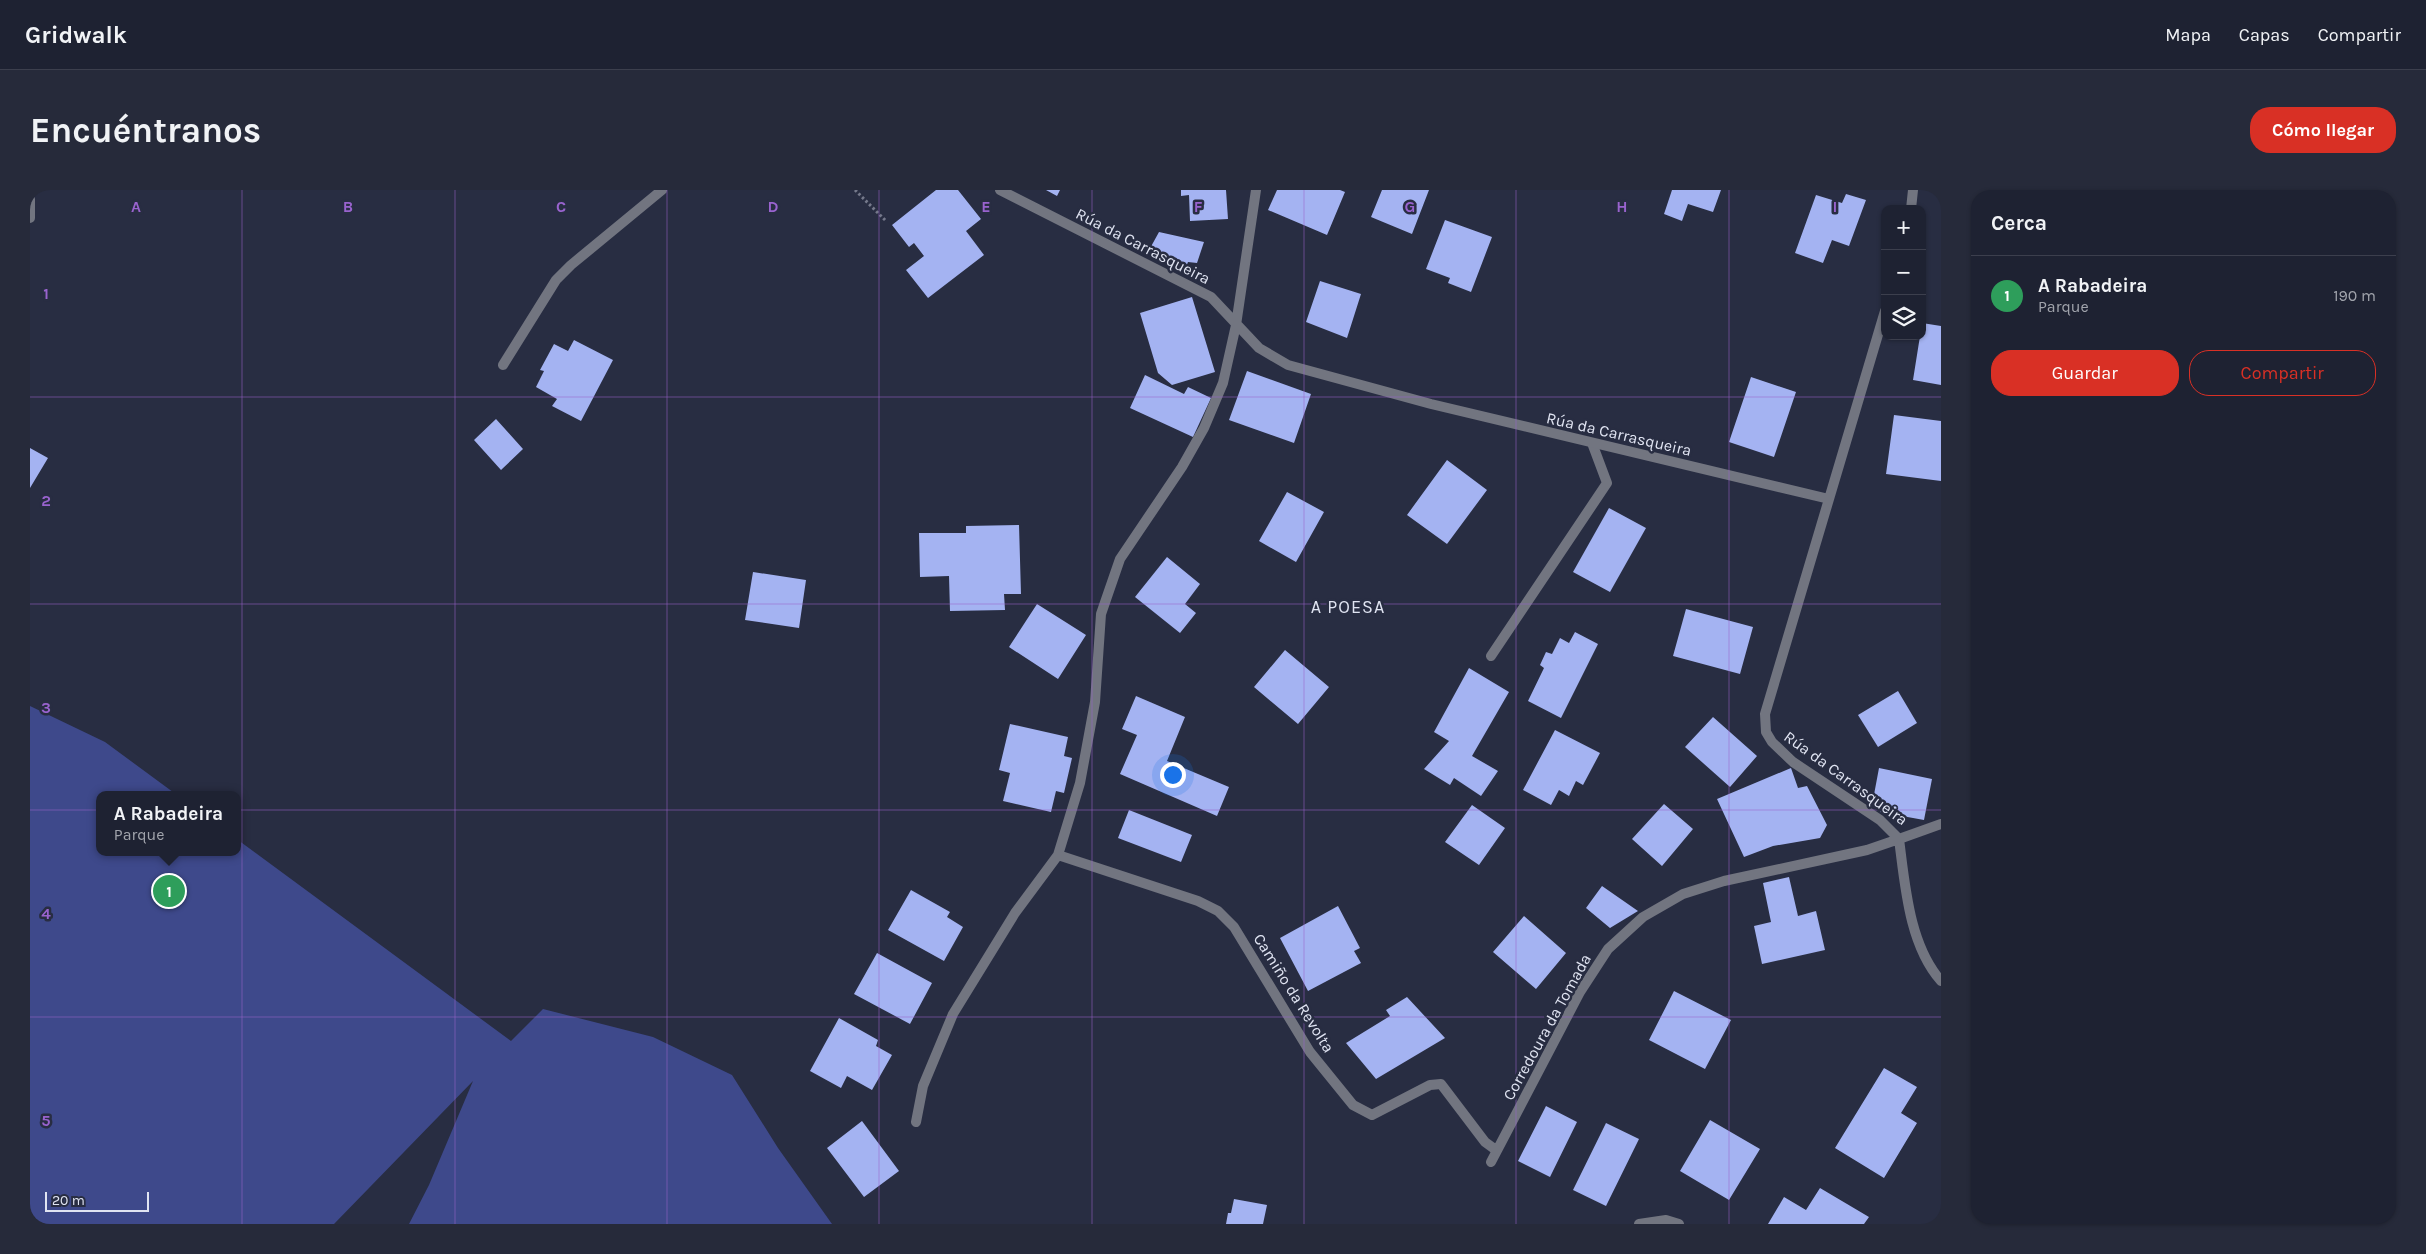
<!DOCTYPE html>
<html lang="es">
<head>
<meta charset="utf-8">
<style>
	body { margin:0; font-family:Karla,sans-serif; background:#262a3a; color:#f1f3f6 }
	.controls { position:absolute; right:15px; top:15px; display:grid; overflow:hidden; border-radius:10px; box-shadow:0 1px 4px #0004 }
	.controls button { width:45px; height:45px; display:grid; place-items:center; padding:0; border:0; border-bottom:1px solid #3c3f4d; background:#1e2232; color:#f1f3f6; font:25px sans-serif }
	.scale { position:absolute; left:15px; bottom:12px; width:104px; box-sizing:border-box; padding-left:5px; border:2px solid #e0e4f2; border-top:0; font-size:14px; line-height:18px; white-space:nowrap; color:#e0e4f2; -webkit-text-stroke:4px #282d42; paint-order:stroke }
	.you { position:absolute; left:1142px; top:584px; width:18px; height:18px; margin:-12px; border:4px solid #fff; border-radius:50%; background:#1a73e8; box-shadow:0 0 0 8px #1a73e833 }
	.badge { display:grid; place-items:center; width:32px; height:32px; border-radius:50%; background:#d93025; color:#fff; font-size:16px; font-weight:700 }
	.pin { position:absolute; translate:-50% -50%; border:2px solid #fff; box-shadow:0 1px 5px #0006 }
	.popup { position:absolute; left:66px; top:601px; width:145px; height:65px; box-sizing:border-box; display:grid; place-content:center; border-radius:10px; background:#1e2232; filter:drop-shadow(0 1px 4px #0005); font-size:16px; white-space:nowrap; color:#a1a4ac }
	.popup b { font-size:19px; color:#f1f3f6 }
	.popup::after { content:''; position:absolute; left:50%; top:100%; margin-left:-10px; border:10px solid transparent; border-top-color:#1e2232 }
	.list { margin:0; padding:0; list-style:none }
	h2 { display:flex; justify-content:space-between; align-items:center; height:65px; margin:0; padding:0 20px; font-size:21px }
	h2 small { font-size:16px; font-weight:400; color:#a1a4ac }
	.list li { display:grid; grid-template-columns:32px 1fr auto; gap:15px; align-items:center; box-sizing:border-box; height:80px; padding:0 20px; border-top:1px solid #3c3f4d }
	.list b { display:block; font-size:19px; white-space:nowrap }
	.list p { margin:0; font-size:16px; white-space:nowrap; color:#a1a4ac }
	.list em { font-size:16px; font-style:normal; color:#a1a4ac }
	.actions { display:flex; gap:10px; padding:15px 20px }
	.actions a { flex:1; padding:11px 0; border:1px solid #d93025; border-radius:20px; text-align:center; font-size:18px; color:#d93025 }
	.actions .main { background:#d93025; color:#fff }
	.icon { flex:none; width:28px; height:28px; fill:none; stroke:currentColor; stroke-width:2; stroke-linecap:round; stroke-linejoin:round }
	.map { position:relative; flex:none; width:1911px; height:1034px; overflow:hidden; border-radius:20px }
	header { display:flex; align-items:center; gap:30px; box-sizing:border-box; height:70px; padding:0 25px; background:#1e2232; border-bottom:1px solid #3c3f4d }
	header strong { font-size:24px }
	nav { display:flex; gap:28px; margin-inline-start:auto; font-size:18px }
	.intro { display:flex; align-items:center; justify-content:space-between; box-sizing:border-box; height:120px; padding:0 30px }
	h1 { margin:0; font-size:35px }
	.button { padding:12px 22px; border-radius:20px; background:#d93025; color:#fff; font-size:18px; font-weight:700 }
	main { display:flex; gap:30px; padding:0 30px }
	aside { flex:1; background:#1e2232; border-radius:20px; box-shadow:0 1px 4px #0004 }
	.map>svg:first-child { display:block }
</style>
</head>
<body>
<header>
<strong>Gridwalk</strong>
<nav><a>Mapa</a><a>Capas</a><a>Compartir</a></nav>
</header>
<div class="intro"><h1>Encuéntranos</h1><a class="button">Cómo llegar</a></div>
<main>
<div class="map">
<svg width="1911" height="1034" viewBox="0 0 1911 1034">
	<rect width="100%" height="100%" fill="#282d42"/>
	<path fill="#3e498b" d="M0,516L75,552L147,605H70V662H208V650L481,851L513,819L623,847L702,885L748,958L802,1034H379L399,995L443,891L304,1034H0Z"/>
	<path fill="#a4b3f2" d="M906,0H928L951,29L936,41L954,65L898,108L876,80L894,66L884,53L879,57L862,35Z
		M1016,0H1030L1027,6Z
		M1151,0H1196L1198,29L1160,31L1159,5L1151,6Z
		M1247,0H1310L1315,2L1297,45L1238,20Z
		M1352,0H1399L1382,44L1341,27Z
		M1642,0H1691L1683,22L1658,14L1652,31L1634,24Z
		M1816,4L1836,10L1819,56L1802,50L1793,73L1765,63L1786,5L1812,13Z
		M1415,30L1462,47L1441,102L1418,93L1420,88L1396,79Z
		M1129,42L1174,52L1167,73L1158,72L1156,77L1118,62Z
		M1290,91L1331,104L1317,148L1276,132Z
		M1162,107L1185,182L1142,195L1128,183L1110,123Z
		M1892,133L1911,136V195L1883,190L1890,146H1892Z
		M544,150L583,170L551,231L522,216L527,209L506,197L514,181L510,180L524,154L538,161Z
		M1217,181L1281,204L1264,253L1199,230Z
		M1115,185L1154,204L1158,197L1181,208L1163,247L1100,218Z
		M1721,187L1766,202L1744,267L1699,252Z
		M1864,225L1911,231V291L1856,284Z
		M466,229L493,259L471,280L444,250Z
		M0,258L18,268L0,298Z
		M1417,270L1457,300L1417,354L1377,325Z
		M1257,302L1294,322L1266,372L1229,351Z
		M1579,318L1616,338L1580,402L1543,382Z
		M989,335L991,404H974L975,420L920,421L919,386L890,387L889,343H936V336Z
		M1137,367L1170,394L1155,414L1166,423L1150,443L1105,407Z
		M723,382L776,390L769,438L715,430Z
		M1007,414L1056,445L1028,489L979,457Z
		M1656,419L1723,437L1710,484L1643,466Z
		M1545,442L1568,454L1531,528L1498,511L1514,478L1510,475L1516,462L1522,464L1530,448L1539,453Z
		M1255,460L1299,497L1268,534L1224,497Z
		M1439,478L1479,502L1442,566L1468,581L1451,606L1424,588L1420,595L1394,579L1419,551L1404,542Z
		M1868,501L1887,533L1848,557L1828,525Z
		M1106,506L1155,527L1137,571L1199,597L1187,626L1090,584L1107,545L1092,539Z
		M1683,527L1727,566L1700,597L1655,557Z
		M980,534L1038,547L1034,566L1042,568L1034,603L1026,601L1021,622L973,611L980,583L969,580Z
		M1525,540L1570,563L1553,595L1546,591L1539,606L1529,600L1521,615L1493,600Z
		M1761,578L1768,598L1777,596L1797,635L1790,648L1743,656L1714,667L1687,609Z
		M1849,578L1902,589L1894,630L1850,622L1852,611L1843,610Z
		M1634,614L1663,639L1632,676L1602,649Z
		M1442,615L1475,638L1449,675L1415,652Z
		M1099,620L1162,645L1151,672L1088,648Z
		M1759,687L1768,726L1786,721L1795,760L1732,774L1724,736L1741,732L1733,693Z
		M1572,696L1608,721L1580,738L1556,718Z
		M881,700L920,722L917,727L933,737L914,771L858,740Z
		M1308,716L1330,758L1324,761L1331,773L1278,801L1250,748Z
		M1494,726L1536,763L1506,799L1463,762Z
		M847,763L902,793L880,834L824,804Z
		M1644,801L1701,830L1675,879L1619,850Z
		M1377,807L1415,848L1346,889L1316,853L1360,826L1356,820Z
		M809,828L848,850L846,856L862,865L842,900L817,886L811,898L780,881Z
		M1854,878L1887,897L1871,923L1887,933L1854,988L1805,958Z
		M1516,916L1547,932L1520,987L1488,971Z
		M1680,930L1730,959L1699,1010L1650,981Z
		M832,931L869,981L834,1007L797,958Z
		M1576,933L1609,949L1576,1016L1543,1000Z
		M1790,998L1839,1027L1834,1034H1738L1754,1007L1776,1020Z
		M1204,1009L1237,1015L1233,1034H1196L1198,1023H1201Z"/>
	<g fill="none" stroke-linecap="round" stroke-linejoin="round">
		<path stroke="#75798b" stroke-width="3" stroke-dasharray="2.5 2.5" stroke-linecap="butt" d="M825,0L856,31"/>
		<path stroke="#727580" stroke-width="10" d="M1461,466L1577,293L1562,253"/>
		<path stroke="#727580" stroke-width="10" d="M970,0L1181,107L1229,158L1258,175L1401,214L1799,309
			M0,9V28
			M1881,19L1883,0
			M1855,121L1735,524L1736,542L1742,552L1763,572L1850,630L1869,649L1911,634
			M473,175L526,90L541,75L632,0
			M1028,665L1168,711L1188,721L1204,737L1280,862L1323,915L1342,925L1400,895L1411,894L1455,952L1466,960
			M886,932L893,896L923,824L985,723L1028,665L1050,593L1065,512L1071,424L1090,369L1152,277L1174,238L1193,193L1206,135L1226,0
			M1461,972L1550,802L1578,759L1613,727L1653,704L1694,691L1837,660L1869,649C1875,695 1879,755 1911,791
			M1609,1034L1636,1030L1649,1034"/>
	</g>
	<path fill="none" stroke="#9963ce" stroke-width="1" stroke-opacity="0.55" d="M212,0V1034M425,0V1034M637,0V1034M849,0V1034M1062,0V1034M1274,0V1034M1486,0V1034M1699,0V1034M0,207H1911M0,414H1911M0,620H1911M0,827H1911"/>
	<g text-anchor="middle" dominant-baseline="central" stroke-width="5" stroke-linejoin="round" paint-order="stroke">
		<g font-size="16" fill="#e0e4f2" stroke="#282d42">
			<text transform="translate(1113 56) rotate(27)">Rúa da Carrasqueira</text>
			<text transform="translate(1589 244) rotate(13)">Rúa da Carrasqueira</text>
			<text transform="translate(1816 588) rotate(36)">Rúa da Carrasqueira</text>
			<text transform="translate(1264 803) rotate(58)">Camiño da Revolta</text>
			<text transform="translate(1517 837) rotate(-61)">Corredoura da Tomada</text>
		</g>
		<g font-size="18" letter-spacing="1" fill="#e0e4f2" stroke="#282d42">
			<text x="1318" y="417">A POESA</text>
		</g>
	</g>
	<g font-size="16" text-anchor="middle" font-weight="bold" fill="#9963ce" stroke="#282d42" stroke-width="5" stroke-linejoin="round" paint-order="stroke">
		<text x="106" y="22">A</text>
		<text x="318" y="22">B</text>
		<text x="531" y="22">C</text>
		<text x="743" y="22">D</text>
		<text x="956" y="22">E</text>
		<text x="1168" y="22">F</text>
		<text x="1380" y="22">G</text>
		<text x="1592" y="22">H</text>
		<text x="1805" y="22">I</text>
		<text x="16" y="109">1</text>
		<text x="16" y="316">2</text>
		<text x="16" y="523">3</text>
		<text x="16" y="729">4</text>
		<text x="16" y="936">5</text>
	</g>
</svg>
<div class="controls">
<button>+</button>
<button>−</button>
<button><svg class="icon" aria-label="layers" viewBox="0 0 24 24"><path d="M12 4l9 5-9 5-9-5zM3 14l9 5 9-5"/></svg></button>
</div>
<div class="scale">20 m</div>
<div class="you"></div>
<div class="pin badge" style="left:139px;top:701px;background:#2e9e5b">1</div>
<div class="popup"><b>A Rabadeira</b>Parque</div>
</div>
<aside>
<h2>Cerca<small></small></h2>
<ul class="list">
<li><span class="badge" style="background:#2e9e5b">1</span><div><b>A Rabadeira</b><p>Parque</p></div><em>190 m</em></li>
</ul>
<div class="actions"><a class="main">Guardar</a><a>Compartir</a></div>
</aside>
</main>
</body>
</html>
